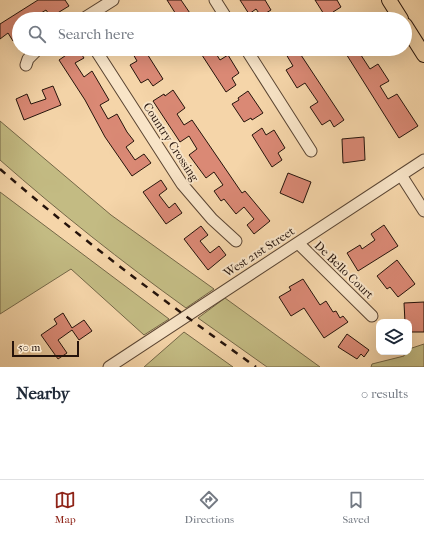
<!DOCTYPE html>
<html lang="en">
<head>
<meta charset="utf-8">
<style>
	body { margin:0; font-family:"IM FELL French Canon",serif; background:#f6f6f7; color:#1f2937 }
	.controls { position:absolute; right:12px; bottom:12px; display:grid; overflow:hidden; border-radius:8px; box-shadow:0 4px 16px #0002 }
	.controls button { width:36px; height:36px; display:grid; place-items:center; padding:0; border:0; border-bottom:1px solid #e0e1e3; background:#fff; color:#1f2937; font:20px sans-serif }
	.scale { position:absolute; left:12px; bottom:10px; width:67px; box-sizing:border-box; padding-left:4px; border:2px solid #25130b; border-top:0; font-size:11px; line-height:14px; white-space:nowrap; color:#25130b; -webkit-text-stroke:3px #f8e4c7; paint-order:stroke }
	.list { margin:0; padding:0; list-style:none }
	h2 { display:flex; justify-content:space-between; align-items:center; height:52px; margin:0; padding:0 16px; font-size:17px }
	h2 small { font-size:13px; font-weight:400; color:#747a83 }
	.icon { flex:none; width:22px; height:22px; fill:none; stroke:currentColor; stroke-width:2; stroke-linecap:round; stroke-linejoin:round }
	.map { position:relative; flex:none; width:424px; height:367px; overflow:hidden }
	.search { position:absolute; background:#fff; box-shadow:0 4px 16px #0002; left:12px; right:12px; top:12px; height:44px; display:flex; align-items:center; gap:10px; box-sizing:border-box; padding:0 14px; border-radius:22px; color:#747a83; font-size:15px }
	.sheet { height:112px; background:#fff }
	nav { display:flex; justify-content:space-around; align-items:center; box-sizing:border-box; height:56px; border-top:1px solid #e0e1e3; background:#fff; font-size:11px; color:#747a83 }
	nav a { display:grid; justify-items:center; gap:2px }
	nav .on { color:#8f2418 }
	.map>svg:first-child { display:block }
</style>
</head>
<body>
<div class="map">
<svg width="424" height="367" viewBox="0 0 424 367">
	<rect width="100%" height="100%" fill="#f5d5a9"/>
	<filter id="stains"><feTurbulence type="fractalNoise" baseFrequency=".005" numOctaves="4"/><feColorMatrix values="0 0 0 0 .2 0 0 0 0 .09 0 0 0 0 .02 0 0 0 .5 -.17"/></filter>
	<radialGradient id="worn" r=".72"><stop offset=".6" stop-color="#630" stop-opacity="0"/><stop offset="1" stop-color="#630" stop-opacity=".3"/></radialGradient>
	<path fill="#c3bb83" stroke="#746747" d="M0,121L111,215L214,289L186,308C122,262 59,212 0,160Z
		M0,192L169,319L144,335L71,269L0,314Z
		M225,298L320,367H267L198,318Z
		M184,332L233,367H144Z
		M424,344V367H371L372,364L404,356L405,352H409V349Z"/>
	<path fill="#da8975" stroke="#25130b" d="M38,0H65L69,6L51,17L46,10L31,19H19V38L13,41L8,33L0,39V24Z
		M167,0H181L194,19H179Z
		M240,0H265L271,10L261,16L256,9L249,14Z
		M315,0H337L341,7L333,12L338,19H327Z
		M75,49H78L84,58L75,63L84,77L92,71L109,100L100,105L108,119L117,114L127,132L134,141L126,147L135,160L144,154L151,163L132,176L105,137L85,100L59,60Z
		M140,49H144L163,79L153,86L148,79L141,83L130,65L137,61L133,54Z
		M198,49H213L220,60L228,55L239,73L232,78L236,85L226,92Z
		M283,49H297L344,120L334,127L330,120L322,125L310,107L318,102L305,83L297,88L286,70L293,66Z
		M343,49H357L370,69L378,64L389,81L380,86L388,99L397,94L418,126L399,138Z
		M53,86L61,105L24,120L16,99L27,94L31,104L46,99L42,90Z
		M173,90L185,108L177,114L184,125L192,120L242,193L245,191L270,221L254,234L247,225L254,219L244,207L236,214L224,199L221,201L214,191L223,185L214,172L206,178L189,155L197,149L189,136L180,142L153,101L164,94L165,96Z
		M248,91L263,113L252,120L251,118L244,122L232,104L239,100L238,98Z
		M262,128L266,135L274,130L285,148L278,153L282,160L272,167L252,135Z
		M364,137L365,160L343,163L342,139Z
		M288,173L311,182L303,203L280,193Z
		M161,180L167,189L159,195L169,208L175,203L182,213L166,224L143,192Z
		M384,225L398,246L358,271L347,253L360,245L362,249L375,240L371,234Z
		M201,226L208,235L200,241L210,253L219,246L226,255L208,270L184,239Z
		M397,260L415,284L398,297L390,287L387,289L377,276Z
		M303,279L320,305L326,301L333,312L336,311L340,318L343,316L348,322L324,338L304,308L291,316L279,297L291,290L289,287Z
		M424,302V332H409V322H405L404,303Z
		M63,313L72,328L84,320L92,331L79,340L72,330L58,340L67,353L58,359L41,335L57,324L54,319Z
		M347,334L369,350L364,357L361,354L357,359L338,347Z"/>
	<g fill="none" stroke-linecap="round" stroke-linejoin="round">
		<g stroke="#594432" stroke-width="13">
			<path id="minor" d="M215,0L227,19
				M83,19L113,0
				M95,49L182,184L212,219L236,241
				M246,49L311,151
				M26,65L28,59L38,49
				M401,175L424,211
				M298,243L372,316
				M109,367L424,160"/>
		</g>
		<g stroke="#25130b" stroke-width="16">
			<path id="major" d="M389,0L401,19
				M405,25L424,55"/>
		</g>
		<use href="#minor" stroke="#f8e4c7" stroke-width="11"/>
		<use href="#major" stroke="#f5d5a9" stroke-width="14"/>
		<path stroke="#25130b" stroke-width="2.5" stroke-dasharray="7 7" stroke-linecap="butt" d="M0,169C82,240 168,304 256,367"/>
	</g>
	<g text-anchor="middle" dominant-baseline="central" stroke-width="4" stroke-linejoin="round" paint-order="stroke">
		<g font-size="12" fill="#25130b" stroke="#f8e4c7">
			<text transform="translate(171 142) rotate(57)">Country Crossing</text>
			<text transform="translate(259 252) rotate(-33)">West 21st Street</text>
			<text transform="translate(344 270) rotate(44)">De Bello Court</text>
		</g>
	</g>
	<rect width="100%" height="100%" filter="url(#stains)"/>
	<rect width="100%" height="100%" fill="url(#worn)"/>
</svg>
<div class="controls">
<button><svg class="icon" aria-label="layers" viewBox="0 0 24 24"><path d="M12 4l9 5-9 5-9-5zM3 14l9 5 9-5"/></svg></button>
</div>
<div class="scale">50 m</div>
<div class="search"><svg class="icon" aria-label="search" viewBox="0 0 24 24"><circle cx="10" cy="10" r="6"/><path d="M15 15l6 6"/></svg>Search here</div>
</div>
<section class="sheet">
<h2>Nearby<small>0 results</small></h2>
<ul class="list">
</ul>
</section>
<nav>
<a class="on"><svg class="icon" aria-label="map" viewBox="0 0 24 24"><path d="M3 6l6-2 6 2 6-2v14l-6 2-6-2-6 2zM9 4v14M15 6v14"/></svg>Map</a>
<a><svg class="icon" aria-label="directions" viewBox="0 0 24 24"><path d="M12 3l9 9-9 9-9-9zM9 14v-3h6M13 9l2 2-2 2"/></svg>Directions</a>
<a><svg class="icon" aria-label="saved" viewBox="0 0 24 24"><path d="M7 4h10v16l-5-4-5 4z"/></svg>Saved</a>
</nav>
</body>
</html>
